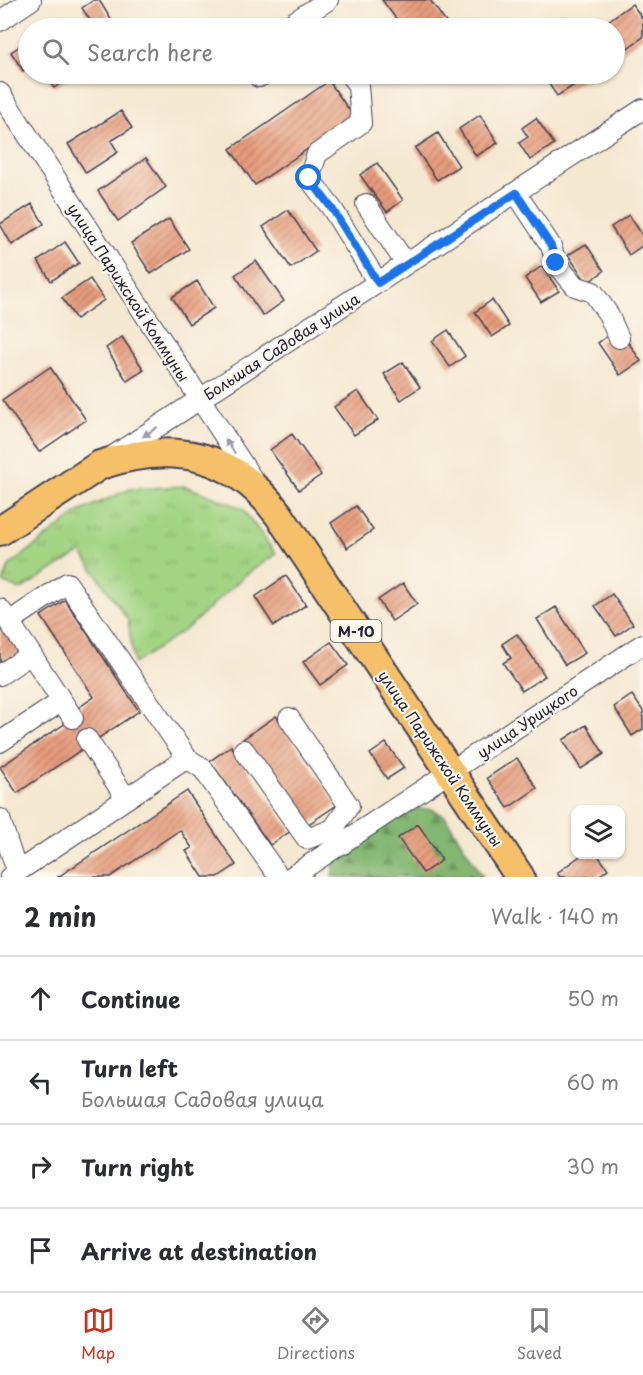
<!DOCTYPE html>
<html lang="en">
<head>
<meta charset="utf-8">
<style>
	body { margin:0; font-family:"Playpen Sans",sans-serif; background:#f2f2f3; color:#2b2b33 }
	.controls { position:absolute; right:18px; bottom:18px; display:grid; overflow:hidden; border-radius:12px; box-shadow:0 2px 4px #0004 }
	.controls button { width:54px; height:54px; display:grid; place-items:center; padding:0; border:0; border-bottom:2px solid #e1e1e2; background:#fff; color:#2b2b33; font:30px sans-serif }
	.stop { position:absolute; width:18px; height:18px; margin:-14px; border:4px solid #1a73e8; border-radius:50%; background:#fff }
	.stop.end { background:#1a73e8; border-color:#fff; box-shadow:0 2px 6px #0008 }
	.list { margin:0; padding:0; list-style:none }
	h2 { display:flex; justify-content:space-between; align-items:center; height:78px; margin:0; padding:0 24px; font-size:26px }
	h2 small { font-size:20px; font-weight:400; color:#7c7c81 }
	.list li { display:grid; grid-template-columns:39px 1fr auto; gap:18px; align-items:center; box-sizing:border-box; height:84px; padding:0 24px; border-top:2px solid #e1e1e2 }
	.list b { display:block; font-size:22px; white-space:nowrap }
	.list p { margin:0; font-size:20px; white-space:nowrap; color:#7c7c81 }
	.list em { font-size:20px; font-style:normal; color:#7c7c81 }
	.icon { flex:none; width:33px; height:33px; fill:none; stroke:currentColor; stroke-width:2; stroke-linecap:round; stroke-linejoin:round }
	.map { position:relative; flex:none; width:643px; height:877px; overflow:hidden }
	.search { position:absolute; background:#fff; box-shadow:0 2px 4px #0004; left:18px; right:18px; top:18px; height:66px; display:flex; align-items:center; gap:15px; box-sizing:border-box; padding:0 21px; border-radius:33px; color:#7c7c81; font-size:22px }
	.sheet { height:414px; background:#fff }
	nav { display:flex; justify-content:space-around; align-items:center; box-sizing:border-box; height:84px; border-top:2px solid #e1e1e2; background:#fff; font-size:16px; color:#7c7c81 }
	nav a { display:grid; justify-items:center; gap:3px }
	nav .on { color:#c8321e }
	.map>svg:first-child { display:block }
</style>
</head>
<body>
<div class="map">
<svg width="643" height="877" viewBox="0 0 643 877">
	<defs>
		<pattern id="grass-tufts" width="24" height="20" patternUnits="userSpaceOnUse" patternTransform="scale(1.5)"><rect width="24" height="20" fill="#a3d483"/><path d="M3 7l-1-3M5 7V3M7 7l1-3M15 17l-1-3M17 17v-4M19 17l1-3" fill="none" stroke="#8cb672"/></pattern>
		<pattern id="forest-firs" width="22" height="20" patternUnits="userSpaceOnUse" patternTransform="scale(1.5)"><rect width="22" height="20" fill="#82b671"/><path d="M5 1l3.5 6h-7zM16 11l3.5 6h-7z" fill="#6a945e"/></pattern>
		<pattern id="building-hatch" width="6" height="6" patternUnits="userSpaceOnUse" patternTransform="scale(1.5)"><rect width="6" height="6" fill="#e79c7c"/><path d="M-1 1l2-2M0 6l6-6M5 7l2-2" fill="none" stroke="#bb7f67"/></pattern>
	</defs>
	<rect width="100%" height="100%" fill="#fbf7ec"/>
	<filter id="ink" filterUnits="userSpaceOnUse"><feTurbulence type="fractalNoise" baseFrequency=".0167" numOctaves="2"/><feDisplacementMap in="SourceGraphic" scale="12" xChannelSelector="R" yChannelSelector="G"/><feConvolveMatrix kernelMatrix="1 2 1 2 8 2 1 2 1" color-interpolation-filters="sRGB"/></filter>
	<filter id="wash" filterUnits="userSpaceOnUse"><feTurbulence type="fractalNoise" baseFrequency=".008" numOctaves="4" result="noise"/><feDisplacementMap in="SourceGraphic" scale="24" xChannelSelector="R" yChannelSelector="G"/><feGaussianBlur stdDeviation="1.35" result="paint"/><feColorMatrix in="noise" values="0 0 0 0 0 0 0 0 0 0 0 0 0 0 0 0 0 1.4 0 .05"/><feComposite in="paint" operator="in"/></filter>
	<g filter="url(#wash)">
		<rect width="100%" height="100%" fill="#f5e8d1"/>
		<path fill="url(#grass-tufts)" stroke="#627b5f" stroke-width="1.5" d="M185,486L242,508L276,554L244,576L189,627L134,664L128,620L81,552L20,590L3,582L9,566L79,512L130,489Z"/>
		<path fill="url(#forest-firs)" stroke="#526c56" stroke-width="1.5" d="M410,809H432L445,816L483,877H332L334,859Z"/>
		<g id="blocks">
			<path fill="url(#building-hatch)" d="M94,0H99L112,21L101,28H95L82,8Z
				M382,0H430L450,28H403Z
				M632,4L643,19V37L619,54L614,48V28H598Z
				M563,17L571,28H545Z
				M23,44L28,52V67L23,71L11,52Z
				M44,74H65L62,75L66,80L54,88Z
				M542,74H592L557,96Z
				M329,81L354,117L255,185L230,149Z
				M121,111L132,128L111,141L118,152L86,173L68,144Z
				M480,115L498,143L476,156L459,129Z
				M536,118L554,144L530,160L519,143L528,137L522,128Z
				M438,133L459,166L437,180L415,148Z
				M146,158L166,187L118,221L98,191Z
				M377,163L403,200L387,212L360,175Z
				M32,204L44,224L12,245L0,224Z
				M288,210L316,251L291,268L263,227Z
				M629,215L643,236V245L629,255L611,227Z
				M169,219L189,249L151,274L131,243Z
				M65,242L79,263L51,281L38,261Z
				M586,244L604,271L587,283L568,255Z
				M256,261L284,301L263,316L235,275Z
				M542,266L559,291L541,302L525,278Z
				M90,279L104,300L76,319L62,298Z
				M197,281L214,308L189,324L172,297Z
				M492,300L509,326L492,337L475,312Z
				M448,330L465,356L450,367L432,341Z
				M610,334L626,339L641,361L620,375L598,343Z
				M122,337L144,370L127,381L106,348Z
				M403,362L420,387L401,400L384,374Z
				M50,367L86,420L39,452L2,400Z
				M358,391L378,420L354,435L334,407Z
				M292,434L321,475L299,490L270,450Z
				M356,506L373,530L347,548L331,523Z
				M286,576L306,605L274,626L255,597Z
				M403,583L417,604L392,621L378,600Z
				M612,594L633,624L616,636L595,606Z
				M65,600L139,711L17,793L0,767L81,713L78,708L94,697L41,616Z
				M556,607L585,653L565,665L537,619Z
				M0,621L21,652L0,666Z
				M517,634L545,676L522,691L503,663L511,658L502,644Z
				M331,642L348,665L320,685L303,662Z
				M632,695L643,711V729L632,736L614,707Z
				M276,716L337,805L304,827L243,739Z
				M586,725L604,754L581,769L563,740Z
				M386,743L404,768L387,779L370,754Z
				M231,746L291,831L270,845L210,761Z
				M517,758L537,788L508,808L487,778Z
				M187,791L236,865L218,877H203L186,851L192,848L180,830L110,877H58Z
				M418,824L442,860L423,873L398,838Z
				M583,854H597L608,869L597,877H560L557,873Z"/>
		</g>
	</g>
	<g filter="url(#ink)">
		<use href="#blocks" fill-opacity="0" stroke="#424052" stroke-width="1.5"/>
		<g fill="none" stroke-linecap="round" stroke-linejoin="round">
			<g stroke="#424052" stroke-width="22">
				<path id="minor" d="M0,21L31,0
					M298,28L294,22L328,0
					M349,74L358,85L361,123L317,154L309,178L333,210L378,283
					M259,77L264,74
					M0,93L253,480
					M516,193L551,246L556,263L575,286L593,292L608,314L619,338
					M366,204L406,264
					M113,456L643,109
					M0,609L31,654L0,675
					M9,622L67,583L187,758L17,872
					M31,654L73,718
					M289,718L349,806L333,829
					M87,739L126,798
					M0,742L62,701
					M244,750L307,839L333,829L343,844
					M187,758L203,769L279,877
					M0,819L17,872L10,877
					M291,877L643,644"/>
			</g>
			<g stroke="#424052" stroke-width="32">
				<path id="highway" d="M0,531L100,465C171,441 233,452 279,515L520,877"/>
			</g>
			<use href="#minor" stroke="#fff" stroke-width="20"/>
			<use href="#highway" stroke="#f6c06b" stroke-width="28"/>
		</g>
		<defs><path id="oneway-solid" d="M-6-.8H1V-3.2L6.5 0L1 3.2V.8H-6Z" transform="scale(1.5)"/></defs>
		<g fill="#9c9ca7">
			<use href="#oneway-solid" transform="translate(150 432) rotate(147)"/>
			<use href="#oneway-solid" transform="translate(230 446) rotate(-124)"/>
		</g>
	</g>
	<g fill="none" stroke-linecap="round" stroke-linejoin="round" filter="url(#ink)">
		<path stroke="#1a73e8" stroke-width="8" d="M309,178L333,210L378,283L516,193L551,246L556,263"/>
	</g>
	<g text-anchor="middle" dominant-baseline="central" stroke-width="4.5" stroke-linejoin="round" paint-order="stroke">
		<rect fill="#fbf7ec" stroke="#636270" stroke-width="1.5" x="330.5" y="620" width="51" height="22" rx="4.5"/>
		<g font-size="14" font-weight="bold" fill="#22223b">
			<text x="356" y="631">М-10</text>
		</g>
		<g font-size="15" fill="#22223b" stroke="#fbf7ec">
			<text transform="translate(129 292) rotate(57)">улица Парижской Коммуны</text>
			<text transform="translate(281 346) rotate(-33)">Большая Садовая улица</text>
			<text transform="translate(527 721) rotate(-34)">улица Урицкого</text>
			<text transform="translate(441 758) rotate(56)">улица Парижской Коммуны</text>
		</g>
	</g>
</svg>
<div class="controls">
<button><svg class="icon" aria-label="layers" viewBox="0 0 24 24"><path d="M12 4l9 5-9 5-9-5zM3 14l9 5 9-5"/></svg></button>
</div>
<div class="stop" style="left:309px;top:178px"></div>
<div class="stop end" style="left:556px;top:263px"></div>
<div class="search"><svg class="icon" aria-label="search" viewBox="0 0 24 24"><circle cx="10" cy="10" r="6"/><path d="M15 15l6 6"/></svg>Search here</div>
</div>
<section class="sheet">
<h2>2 min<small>Walk · 140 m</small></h2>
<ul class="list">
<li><svg class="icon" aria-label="ahead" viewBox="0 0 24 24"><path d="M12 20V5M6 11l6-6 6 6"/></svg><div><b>Continue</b></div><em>50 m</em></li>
<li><svg class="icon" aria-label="left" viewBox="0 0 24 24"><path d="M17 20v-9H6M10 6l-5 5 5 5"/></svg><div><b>Turn left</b><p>Большая Садовая улица</p></div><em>60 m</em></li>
<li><svg class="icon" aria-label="right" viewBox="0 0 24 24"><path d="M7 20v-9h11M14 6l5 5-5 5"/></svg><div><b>Turn right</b></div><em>30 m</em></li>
<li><svg class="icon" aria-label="arrive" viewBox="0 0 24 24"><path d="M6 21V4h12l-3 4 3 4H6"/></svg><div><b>Arrive at destination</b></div></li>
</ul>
</section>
<nav>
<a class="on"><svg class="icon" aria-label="map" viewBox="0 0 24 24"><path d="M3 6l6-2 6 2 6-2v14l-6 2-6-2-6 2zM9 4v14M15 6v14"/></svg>Map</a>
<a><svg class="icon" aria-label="directions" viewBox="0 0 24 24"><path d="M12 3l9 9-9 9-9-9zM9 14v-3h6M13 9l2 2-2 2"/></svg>Directions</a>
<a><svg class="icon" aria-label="saved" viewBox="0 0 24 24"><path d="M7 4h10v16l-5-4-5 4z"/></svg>Saved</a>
</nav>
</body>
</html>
